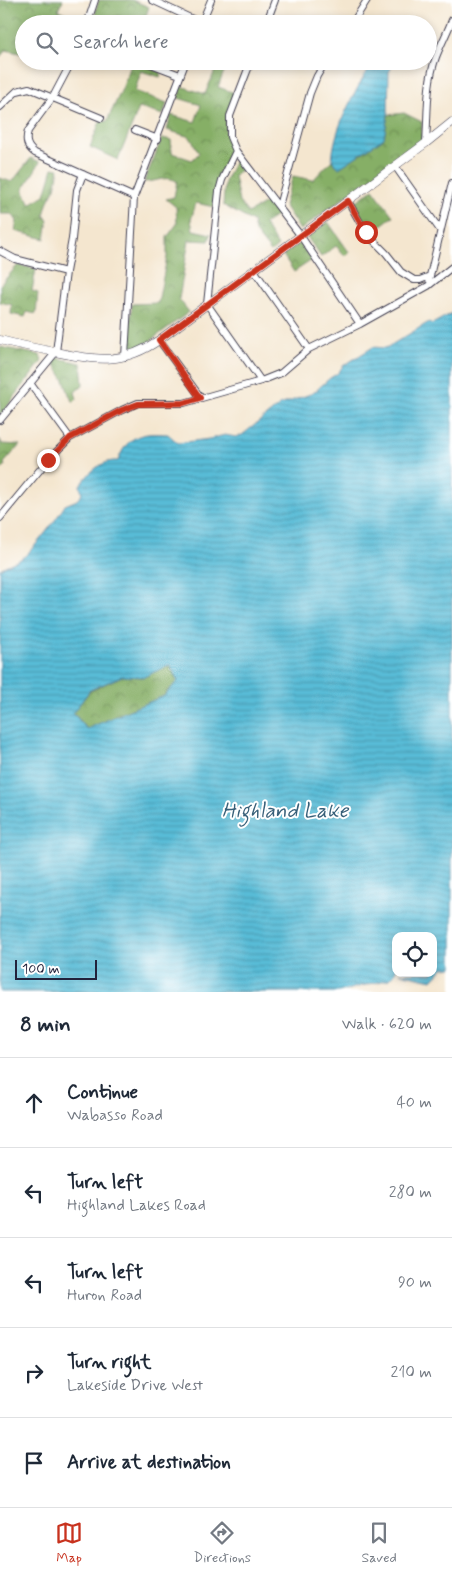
<!DOCTYPE html>
<html lang="en">
<head>
<meta charset="utf-8">
<style>
	body { margin:0; font-family:Mynerve,sans-serif; background:#f6f6f7; color:#1f2937 }
	.controls { position:absolute; right:15px; bottom:15px; display:grid; overflow:hidden; border-radius:10px; box-shadow:0 2px 8px #0003 }
	.controls button { width:45px; height:45px; display:grid; place-items:center; padding:0; border:0; border-bottom:1px solid #e0e1e3; background:#fff; color:#1f2937; font:25px sans-serif }
	.scale { position:absolute; left:15px; bottom:12px; width:82px; box-sizing:border-box; padding-left:5px; border:2px solid #22223b; border-top:0; font-size:14px; line-height:18px; white-space:nowrap; color:#22223b; -webkit-text-stroke:4px #fff; paint-order:stroke }
	.stop { position:absolute; width:15px; height:15px; margin:-11px; border:4px solid #c8321e; border-radius:50%; background:#fff }
	.stop.end { background:#c8321e; border-color:#fff; box-shadow:0 1px 5px #0008 }
	.list { margin:0; padding:0; list-style:none }
	h2 { display:flex; justify-content:space-between; align-items:center; height:65px; margin:0; padding:0 20px; font-size:21px }
	h2 small { font-size:16px; font-weight:400; color:#747a83 }
	.list li { display:grid; grid-template-columns:32px 1fr auto; gap:15px; align-items:center; box-sizing:border-box; height:90px; padding:0 20px; border-top:1px solid #e0e1e3 }
	.list b { display:block; font-size:19px; white-space:nowrap }
	.list p { margin:0; font-size:16px; white-space:nowrap; color:#747a83 }
	.list em { font-size:16px; font-style:normal; color:#747a83 }
	.icon { flex:none; width:28px; height:28px; fill:none; stroke:currentColor; stroke-width:2; stroke-linecap:round; stroke-linejoin:round }
	.map { position:relative; flex:none; width:452px; height:992px; overflow:hidden }
	.search { position:absolute; background:#fff; box-shadow:0 2px 8px #0003; left:15px; right:15px; top:15px; height:55px; display:flex; align-items:center; gap:12px; box-sizing:border-box; padding:0 18px; border-radius:28px; color:#747a83; font-size:19px }
	.sheet { height:515px; background:#fff }
	nav { display:flex; justify-content:space-around; align-items:center; box-sizing:border-box; height:70px; border-top:1px solid #e0e1e3; background:#fff; font-size:14px; color:#747a83 }
	nav a { display:grid; justify-items:center; gap:2px }
	nav .on { color:#c8321e }
	.map>svg:first-child { display:block }
</style>
</head>
<body>
<div class="map">
<svg width="452" height="992" viewBox="0 0 452 992">
	<defs>
		<pattern id="forest-crowns" width="20" height="18" patternUnits="userSpaceOnUse" patternTransform="scale(1.25)"><rect width="20" height="18" fill="#86af66"/><path d="M2 6a3 3 0 1 1 6 0M12 15a3 3 0 1 1 6 0" fill="none" stroke="#6d8e55"/></pattern>
		<pattern id="water-rules" width="6" height="5" patternUnits="userSpaceOnUse" patternTransform="scale(1.25)"><rect width="6" height="5" fill="#59bcd7"/><path d="M0 2.5h6" fill="none" stroke="#4998b0"/></pattern>
	</defs>
	<rect width="100%" height="100%" fill="#fff"/>
	<filter id="ink" filterUnits="userSpaceOnUse"><feTurbulence type="fractalNoise" baseFrequency=".02" numOctaves="2"/><feDisplacementMap in="SourceGraphic" scale="10" xChannelSelector="R" yChannelSelector="G"/><feConvolveMatrix kernelMatrix="1 2 1 2 8 2 1 2 1" color-interpolation-filters="sRGB"/></filter>
	<filter id="wash" filterUnits="userSpaceOnUse"><feTurbulence type="fractalNoise" baseFrequency=".0096" numOctaves="4" result="noise"/><feDisplacementMap in="SourceGraphic" scale="20" xChannelSelector="R" yChannelSelector="G"/><feGaussianBlur stdDeviation="1.12" result="paint"/><feColorMatrix in="noise" values="0 0 0 0 0 0 0 0 0 0 0 0 0 0 0 0 0 1.4 0 .05"/><feComposite in="paint" operator="in"/></filter>
	<g filter="url(#wash)">
		<rect width="100%" height="100%" fill="#f4e6cf"/>
		<path fill="url(#forest-crowns)" stroke="#546850" d="M0,0H63L58,10L83,20V24H24V54L6,50L0,57Z
			M99,0H132L149,7L143,24H94L96,9Z
			M132,62L161,72L160,77L141,71L135,91L167,103L163,115L139,108L118,160L90,147L100,122L107,121L122,89Z
			M217,66L225,69L218,87L235,93C227,115 221,129 231,152L218,175L214,207L196,203L191,220L193,230L211,234L209,241L189,240L179,299L189,312L146,344L131,351L128,349L132,304L158,303L167,257V237L177,224L176,207L166,199L174,197L177,181C164,175 158,182 144,182L162,138L171,140L172,153L192,160L199,153L190,137L167,130L171,115L195,122L201,105L178,98L181,86L205,94Z
			M404,113L422,122V141L300,230L284,205L293,176L313,180L332,160L339,168L384,138L388,115Z
			M31,158L40,162L23,190L30,204L45,195L53,168L59,169L55,188L48,201L44,215L48,220L45,239L15,231L17,221L12,214H0V178L12,182Z
			M236,158L244,167L234,176L239,202L248,213L269,201L279,214L264,224L278,246L271,252L255,232L253,222L223,205L225,182Z
			M373,189L393,216L371,233L364,224L354,203Z
			M328,222L349,252L345,256L336,246L321,257L307,237Z
			M300,243L312,260L294,272L283,255Z
			M18,265L36,269L32,291L38,293L36,314L27,312L25,317L11,314L12,305L0,302V285Z
			M0,347L40,355L42,361L0,416Z
			M57,358L81,363L83,385L75,392L77,399L74,402L70,397L64,380L54,363Z
			M0,439L2,444L20,445L4,463L5,466L0,471Z
			M170,665L178,681L164,696L127,711L87,729L73,712L90,691L122,676L144,677Z"/>
		<path fill="url(#water-rules)" stroke="#3e6f89" fill-rule="evenodd" d="M373,61H395L389,72L388,115L384,138L339,168L332,160C335,123 355,93 373,61Z
			M452,313V967L443,968L432,980L400,973H433V936H396V972L390,979L338,992H0V569C7,564 14,563 21,559C31,553 59,516 65,505L77,500L82,494L80,485C90,472 101,460 118,461C127,435 142,432 168,434L178,443L209,439L225,435L236,437L242,435L280,405L313,393L330,378L338,373L343,366L373,347L386,348L429,322L432,324ZM170,665L178,681L164,696L127,711L87,729L73,713L90,690L122,676L144,677Z"/>
	</g>
	<g filter="url(#ink)">
		<g fill="none" stroke-linecap="round" stroke-linejoin="round">
			<g stroke="#423f51" stroke-width="8">
				<path id="minor" d="M152,0L201,23
					M87,24L95,0
					M201,24L211,0
					M266,24L275,0
					M352,24L367,0
					M72,61L53,97L28,131C25,141 27,147 35,153L134,197
					M143,61L180,75
					M251,61L230,116V137L236,151L222,180L219,191L207,304L261,381
					M0,107L17,91L29,88L101,118
					M135,130L158,139
					M426,143C428,115 426,84 436,57C441,44 447,33 452,20
					M236,151L300,235L360,324
					M395,166L440,230
					M348,201L366,233L386,253L401,272L414,280H420L430,276
					M279,206L310,93L317,76L326,61
					M0,251L15,259L66,272
					M254,270L309,349
					M429,280L452,183
					M159,340L201,398
					M125,357L134,197L186,61
					M30,383L70,438
					M0,420L56,352L66,272L72,239L77,190L83,174
					M0,518L48,460L70,438L122,410L138,403H184L261,381L281,373L309,349L360,324L428,286L452,267"/>
			</g>
			<g stroke="#423f51" stroke-width="9">
				<path id="tertiary" d="M0,340C20,345 40,349 60,353C98,361 125,364 159,340L426,143L452,122"/>
			</g>
			<use href="#minor" stroke="#fff" stroke-width="6"/>
			<use href="#tertiary" stroke="#fff" stroke-width="8"/>
		</g>
	</g>
	<g fill="none" stroke-linecap="round" stroke-linejoin="round" filter="url(#ink)">
		<path stroke="#c8321e" stroke-width="6" d="M48,460L70,438L122,410L138,404L184,403L200,398L159,340L348,201L366,232"/>
	</g>
	<g text-anchor="middle" dominant-baseline="central" stroke-width="4" stroke-linejoin="round" paint-order="stroke">
		<g font-size="21" font-style="italic" fill="#386079" stroke="#fff">
			<text x="285" y="811">Highland Lake</text>
		</g>
	</g>
</svg>
<div class="controls">
<button><svg class="icon" aria-label="locate" viewBox="0 0 24 24"><circle cx="12" cy="12" r="6"/><path d="M12 2v4M12 18v4M2 12h4M18 12h4"/></svg></button>
</div>
<div class="scale">100 m</div>
<div class="stop" style="left:366px;top:232px"></div>
<div class="stop end" style="left:48px;top:460px"></div>
<div class="search"><svg class="icon" aria-label="search" viewBox="0 0 24 24"><circle cx="10" cy="10" r="6"/><path d="M15 15l6 6"/></svg>Search here</div>
</div>
<section class="sheet">
<h2>8 min<small>Walk · 620 m</small></h2>
<ul class="list">
<li><svg class="icon" aria-label="ahead" viewBox="0 0 24 24"><path d="M12 20V5M6 11l6-6 6 6"/></svg><div><b>Continue</b><p>Wabasso Road</p></div><em>40 m</em></li>
<li><svg class="icon" aria-label="left" viewBox="0 0 24 24"><path d="M17 20v-9H6M10 6l-5 5 5 5"/></svg><div><b>Turn left</b><p>Highland Lakes Road</p></div><em>280 m</em></li>
<li><svg class="icon" aria-label="left" viewBox="0 0 24 24"><path d="M17 20v-9H6M10 6l-5 5 5 5"/></svg><div><b>Turn left</b><p>Huron Road</p></div><em>90 m</em></li>
<li><svg class="icon" aria-label="right" viewBox="0 0 24 24"><path d="M7 20v-9h11M14 6l5 5-5 5"/></svg><div><b>Turn right</b><p>Lakeside Drive West</p></div><em>210 m</em></li>
<li><svg class="icon" aria-label="arrive" viewBox="0 0 24 24"><path d="M6 21V4h12l-3 4 3 4H6"/></svg><div><b>Arrive at destination</b></div></li>
</ul>
</section>
<nav>
<a class="on"><svg class="icon" aria-label="map" viewBox="0 0 24 24"><path d="M3 6l6-2 6 2 6-2v14l-6 2-6-2-6 2zM9 4v14M15 6v14"/></svg>Map</a>
<a><svg class="icon" aria-label="directions" viewBox="0 0 24 24"><path d="M12 3l9 9-9 9-9-9zM9 14v-3h6M13 9l2 2-2 2"/></svg>Directions</a>
<a><svg class="icon" aria-label="saved" viewBox="0 0 24 24"><path d="M7 4h10v16l-5-4-5 4z"/></svg>Saved</a>
</nav>
</body>
</html>
